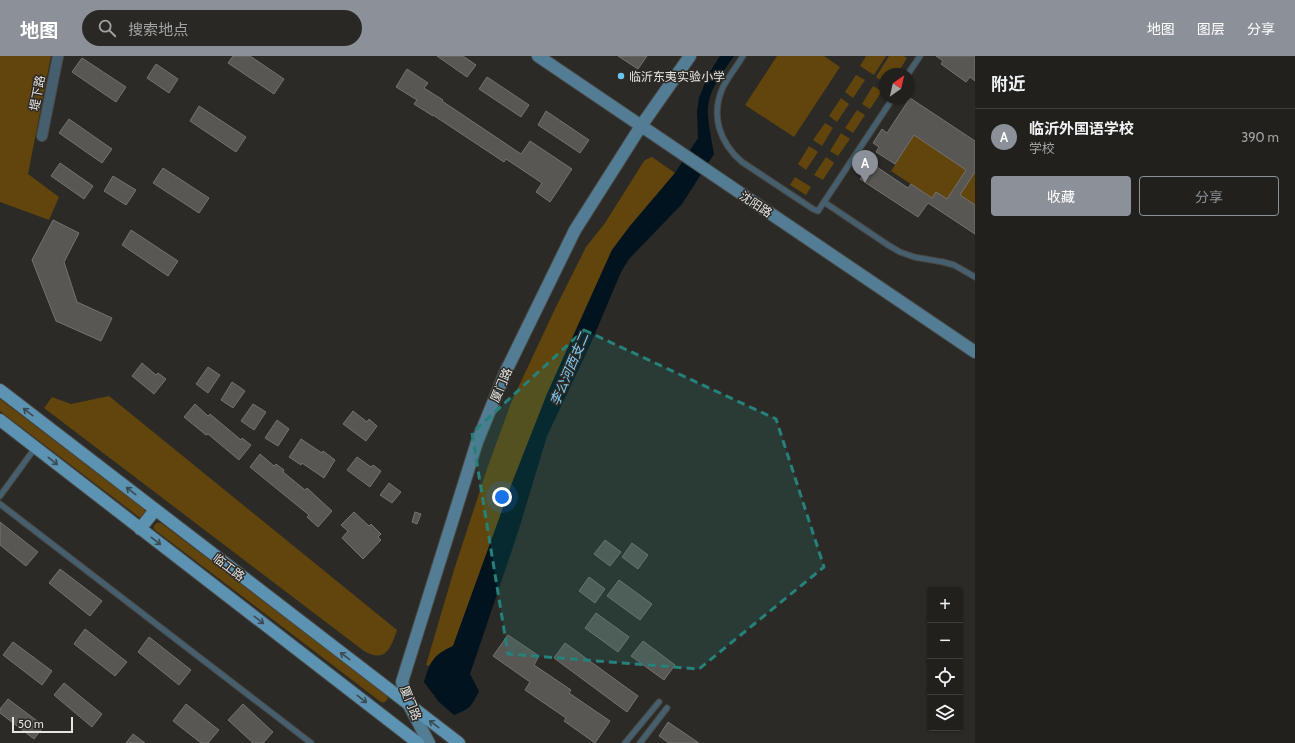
<!DOCTYPE html>
<html lang="zh">
<head>
<meta charset="utf-8">
<style>
	body { margin:0; font-family:Cabin,"Noto Sans SC",sans-serif; background:#292825; color:#f1f3f6 }
	.controls { position:absolute; right:12px; bottom:12px; display:grid; overflow:hidden; border-radius:4px; box-shadow:0 1px 3px #0004 }
	.controls button { width:36px; height:36px; display:grid; place-items:center; padding:0; border:0; border-bottom:1px solid #3e3e3b; background:#21201c; color:#f1f3f6; font:20px sans-serif }
	.compass { position:absolute; left:879px; top:12px; width:36px; height:36px; border-radius:50%; background:#21201c; box-shadow:0 1px 3px #0004; rotate:34deg }
	.scale { position:absolute; left:12px; bottom:10px; width:61px; box-sizing:border-box; padding-left:4px; border:2px solid #e7e5e3; border-top:0; font-size:11px; line-height:14px; white-space:nowrap; color:#e7e5e3; -webkit-text-stroke:3px #2c2a26; paint-order:stroke }
	.you { position:absolute; left:502px; top:441px; width:14px; height:14px; margin:-10px; border:3px solid #fff; border-radius:50%; background:#1a73e8; box-shadow:0 0 0 6px #1a73e833 }
	.badge { display:grid; place-items:center; width:26px; height:26px; border-radius:50%; background:#8c9099; color:#fff; font-size:13px; font-weight:700 }
	.pin { position:absolute; translate:-50% -33px; filter:drop-shadow(0 1px 2px #0008) }
	.pin::after { content:''; position:absolute; top:21px; width:14px; height:12px; background:inherit; clip-path:polygon(0 0,100% 0,50% 100%) }
	.list { margin:0; padding:0; list-style:none }
	h2 { display:flex; justify-content:space-between; align-items:center; height:52px; margin:0; padding:0 16px; font-size:17px }
	h2 small { font-size:13px; font-weight:400; color:#a2a3a3 }
	.list li { display:grid; grid-template-columns:26px 1fr auto; gap:12px; align-items:center; box-sizing:border-box; height:56px; padding:0 16px; border-top:1px solid #3e3e3b }
	.list b { display:block; font-size:15px; white-space:nowrap }
	.list p { margin:0; font-size:13px; white-space:nowrap; color:#a2a3a3 }
	.list em { font-size:13px; font-style:normal; color:#a2a3a3 }
	.actions { display:flex; gap:8px; padding:12px 16px }
	.actions a { flex:1; padding:9px 0; border:1px solid #8c9099; border-radius:4px; text-align:center; font-size:14px; color:#8c9099 }
	.actions .main { background:#8c9099; color:#fff }
	.icon { flex:none; width:22px; height:22px; fill:none; stroke:currentColor; stroke-width:2; stroke-linecap:round; stroke-linejoin:round }
	.map { position:relative; flex:none; width:975px; height:687px; overflow:hidden }
	header { display:flex; align-items:center; gap:24px; box-sizing:border-box; height:56px; padding:0 20px; background:#8c9099; color:#fff }
	header strong { font-size:19px }
	nav { display:flex; gap:22px; margin-inline-start:auto; font-size:14px }
	.search { width:280px; height:36px; background:#292825; display:flex; align-items:center; gap:10px; box-sizing:border-box; padding:0 14px; border-radius:22px; color:#a2a3a3; font-size:15px }
	main { display:flex }
	aside { flex:1; background:#21201c }
	.map>svg:first-child { display:block }
</style>
</head>
<body>
<header>
<strong>地图</strong>
<div class="search"><svg class="icon" aria-label="search" viewBox="0 0 24 24"><circle cx="10" cy="10" r="6"/><path d="M15 15l6 6"/></svg>搜索地点</div>
<nav><a>地图</a><a>图层</a><a>分享</a></nav>
</header>
<main>
<div class="map">
<svg width="975" height="687" viewBox="0 0 975 687">
	<rect width="100%" height="100%" fill="#2c2a26"/>
	<path fill="#61450c" d="M0,0H51L28,118L59,141L49,164L0,146Z
		M777,0H824L840,11L794,81L745,49Z
		M866,0H886L874,19L860,10Z
		M889,0H904L907,2L897,18H885V27L876,21Z
		M856,19L865,24L853,42L845,36Z
		M873,30L882,35L870,53L862,48Z
		M841,42L849,48L837,66L829,60Z
		M857,54L865,59L853,77L845,72Z
		M825,67L833,72L822,90L813,84Z
		M841,77L850,83L838,100L830,95Z
		M914,79L966,114L947,143L932,142L891,115Z
		M809,90L818,96L806,114L798,108Z
		M652,101L675,117L630,170L612,194L547,338L512,427L453,590C442,595 435,600 429,610L426,609L454,514L487,413L511,347L554,255L586,191L605,167L644,105L647,103Z
		M826,101L834,107L823,124L814,119Z
		M975,116V149L960,139Z
		M795,121L811,131L806,139L790,129Z
		M109,340L397,574C391,591 386,608 364,595L44,352L52,341L71,348Z
		M0,343L144,453L146,457L142,462L139,461L0,355Z
		M157,467H161L386,639L388,642C386,646 385,647 381,646L155,474C153,471 154,469 157,467Z"/>
	<path fill="#01131e" d="M720,0H734C723,16 709,33 708,52C707,63 712,86 714,98L682,148L629,203L621,216L591,287L547,380L518,476L470,618L479,635C472,650 470,653 454,659L439,646L424,626C430,606 433,599 453,590L512,427L547,338L612,194L630,170L675,117L698,82L697,55L699,42L708,19Z"/>
	<path fill="#595753" stroke="#76736f" d="M233,0H250L284,23L274,38L228,7Z
		M437,0H463L476,9L467,21Z
		M618,0H647L638,13Z
		M936,0H975V25L970,21L966,26L941,8L943,5Z
		M82,2L126,31L116,46L72,16Z
		M156,8L178,23L169,37L147,22Z
		M407,13L428,27L424,32L443,44L442,45L521,98L530,85L572,113L550,146L536,136L542,127L506,103L504,106L433,59V60L414,48L417,44L396,31Z
		M487,21L529,49L521,61L479,33Z
		M910,42L975,85V116L960,139L975,149V178L928,147L918,161L860,123L871,107L908,132L911,128L932,142L936,136L947,143L966,114L914,79L895,108L876,96L879,91L873,87L882,73L887,77Z
		M199,50L246,81L236,96L190,65Z
		M546,55L589,84L580,97L538,69Z
		M69,63L112,93L102,107L59,77Z
		M60,107L93,130L84,143L51,120Z
		M163,112L209,142L199,157L153,127Z
		M113,120L136,134L126,149L104,135Z
		M53,164L79,177L64,206L77,246L112,262L101,285L56,265L32,204Z
		M131,174L178,205L168,220L122,189Z
		M142,307L156,319L158,317L166,323L154,338L132,320Z
		M208,311L220,319L208,337L196,328Z
		M232,326L245,335L233,352L221,344Z
		M195,348L208,360L210,358L241,384L242,382L251,389L239,404L208,378L206,379L184,361Z
		M253,348L266,356L254,374L241,365Z
		M353,355L367,366L369,363L377,370L366,385L343,368Z
		M277,364L289,373L278,390L265,382Z
		M301,383L322,397L323,395L335,404L324,422L302,407L301,409L289,401Z
		M260,398L274,410L276,408L284,414L283,416L305,434L307,432L332,455L318,471L307,461L309,459L250,411Z
		M357,401L371,411L373,409L381,415L370,431L347,414Z
		M389,427L401,436L392,447L380,439Z
		M354,456L369,470L371,468L381,478L378,481L381,484L363,503L342,482L348,475L341,469Z
		M415,456L421,458L417,468L412,466Z
		M0,466L38,496L26,510L0,489Z
		M605,484L621,496L610,510L594,498Z
		M632,487L648,499L638,513L622,501Z
		M60,513L102,545L90,560L49,527Z
		M589,521L605,533L595,547L579,535Z
		M619,524L652,548L640,564L607,540Z
		M596,557L629,581L618,596L585,572Z
		M85,573L127,606L115,620L74,588Z
		M508,579L539,600L534,609L571,634L569,637L610,665L595,687L564,665L566,662L525,634L530,626L493,600Z
		M149,581L191,614L179,629L138,596Z
		M643,585L675,609L664,624L631,600Z
		M13,586L52,615L42,629L3,599Z
		M565,587L638,640L627,656L554,602Z
		M64,627L102,658L92,671L54,639Z
		M8,643L44,670L34,683L0,657V653Z
		M186,648L219,674L208,687H201L173,665Z
		M243,648L273,676L263,687H253L228,664Z
		M668,666L699,687H669L659,680Z
		M133,678L145,687H126Z"/>
	<g fill="none" stroke-linecap="round" stroke-linejoin="round">
		<g stroke="#4a4844" stroke-width="7">
			<path id="lane" d="M743,0C737,10 729,20 723,31C710,60 720,87 742,106L813,153L818,155L824,146L888,189L900,196L914,201L943,206L954,209L975,221
				M908,18L920,0
				M824,146L893,42
				M0,440L35,392
				M0,448L311,687
				M625,687L659,646
				M640,687L667,652"/>
		</g>
		<g stroke="#4a4844" stroke-width="12">
			<path id="street" d="M42,80L58,0"/>
		</g>
		<g stroke="#4a4844" stroke-width="14">
			<path id="secondary" d="M538,0L975,296
				M429,687L409,649L402,626L477,386L506,315L575,174L641,70L690,0"/>
		</g>
		<g stroke="#4a4844" stroke-width="14">
			<path id="primary" d="M0,334L459,687
				M0,364L418,687
				M140,473L155,454"/>
		</g>
		<use href="#lane" stroke="#455f6e" stroke-width="5"/>
		<use href="#street" stroke="#455f6e" stroke-width="10"/>
		<use href="#secondary" stroke="#527d95" stroke-width="12"/>
		<use href="#primary" stroke="#5c93b2" stroke-width="12"/>
	</g>
	<defs><path id="oneway-shaft" d="M-6 0H5M1.5-3L5.5 0L1.5 3" fill="none" stroke-width="1.6" stroke-linecap="round" stroke-linejoin="round"/></defs>
	<g stroke="#3a4a50">
		<use href="#oneway-shaft" transform="translate(28 356) rotate(-142)"/>
		<use href="#oneway-shaft" transform="translate(53 405) rotate(38)"/>
		<use href="#oneway-shaft" transform="translate(131 435) rotate(-142)"/>
		<use href="#oneway-shaft" transform="translate(156 485) rotate(38)"/>
		<use href="#oneway-shaft" transform="translate(259 564) rotate(38)"/>
		<use href="#oneway-shaft" transform="translate(345 600) rotate(-143)"/>
		<use href="#oneway-shaft" transform="translate(362 643) rotate(38)"/>
		<use href="#oneway-shaft" transform="translate(434 668) rotate(-143)"/>
	</g>
	<path fill="#25817a" fill-opacity="0.2" stroke="#25817a" stroke-width="3" stroke-dasharray="8 5" stroke-linejoin="round" d="M584,274L776,363L824,511L699,613L508,598L472,377Z"/>
	<circle fill="#6bc3f2" stroke="#2c2a26" stroke-width="1.5" cx="621" cy="20" r="4"/>
	<g text-anchor="middle" dominant-baseline="central" stroke-width="3" stroke-linejoin="round" paint-order="stroke">
		<g font-size="12" fill="#e7e5e3" stroke="#2c2a26" text-anchor="start">
			<text x="629" y="20">临沂东夷实验小学</text>
		</g>
		<g font-size="12" fill="#e7e5e3" stroke="#2c2a26">
			<text transform="translate(37 37) rotate(-79)">堤下路</text>
			<text transform="translate(756 148) rotate(34)">沈阳路</text>
			<text transform="translate(501 329) rotate(-67)">厦门路</text>
			<text transform="translate(229 511) rotate(37)">临工路</text>
			<text transform="translate(411 647) rotate(68)">厦门路</text>
		</g>
		<g font-size="13" font-style="italic" fill="#81cbf4" stroke="#2c2a26">
			<text transform="translate(569 313) rotate(-67)">李公河西支二</text>
		</g>
	</g>
</svg>
<div class="controls">
<button>+</button>
<button>−</button>
<button><svg class="icon" aria-label="locate" viewBox="0 0 24 24"><circle cx="12" cy="12" r="6"/><path d="M12 2v4M12 18v4M2 12h4M18 12h4"/></svg></button>
<button><svg class="icon" aria-label="layers" viewBox="0 0 24 24"><path d="M12 4l9 5-9 5-9-5zM3 14l9 5 9-5"/></svg></button>
</div>
<svg class="compass" viewBox="-18 -18 36 36"><path d="M0-13l5 13h-10z" fill="#e53935"/><path d="M0 13l5-13h-10z" fill="#a2a3a3"/></svg>
<div class="scale">50 m</div>
<div class="you"></div>
<div class="pin badge" style="left:865px;top:127px">A</div>
</div>
<aside>
<h2>附近<small></small></h2>
<ul class="list">
<li><span class="badge">A</span><div><b>临沂外国语学校</b><p>学校</p></div><em>390 m</em></li>
</ul>
<div class="actions"><a class="main">收藏</a><a>分享</a></div>
</aside>
</main>
</body>
</html>
